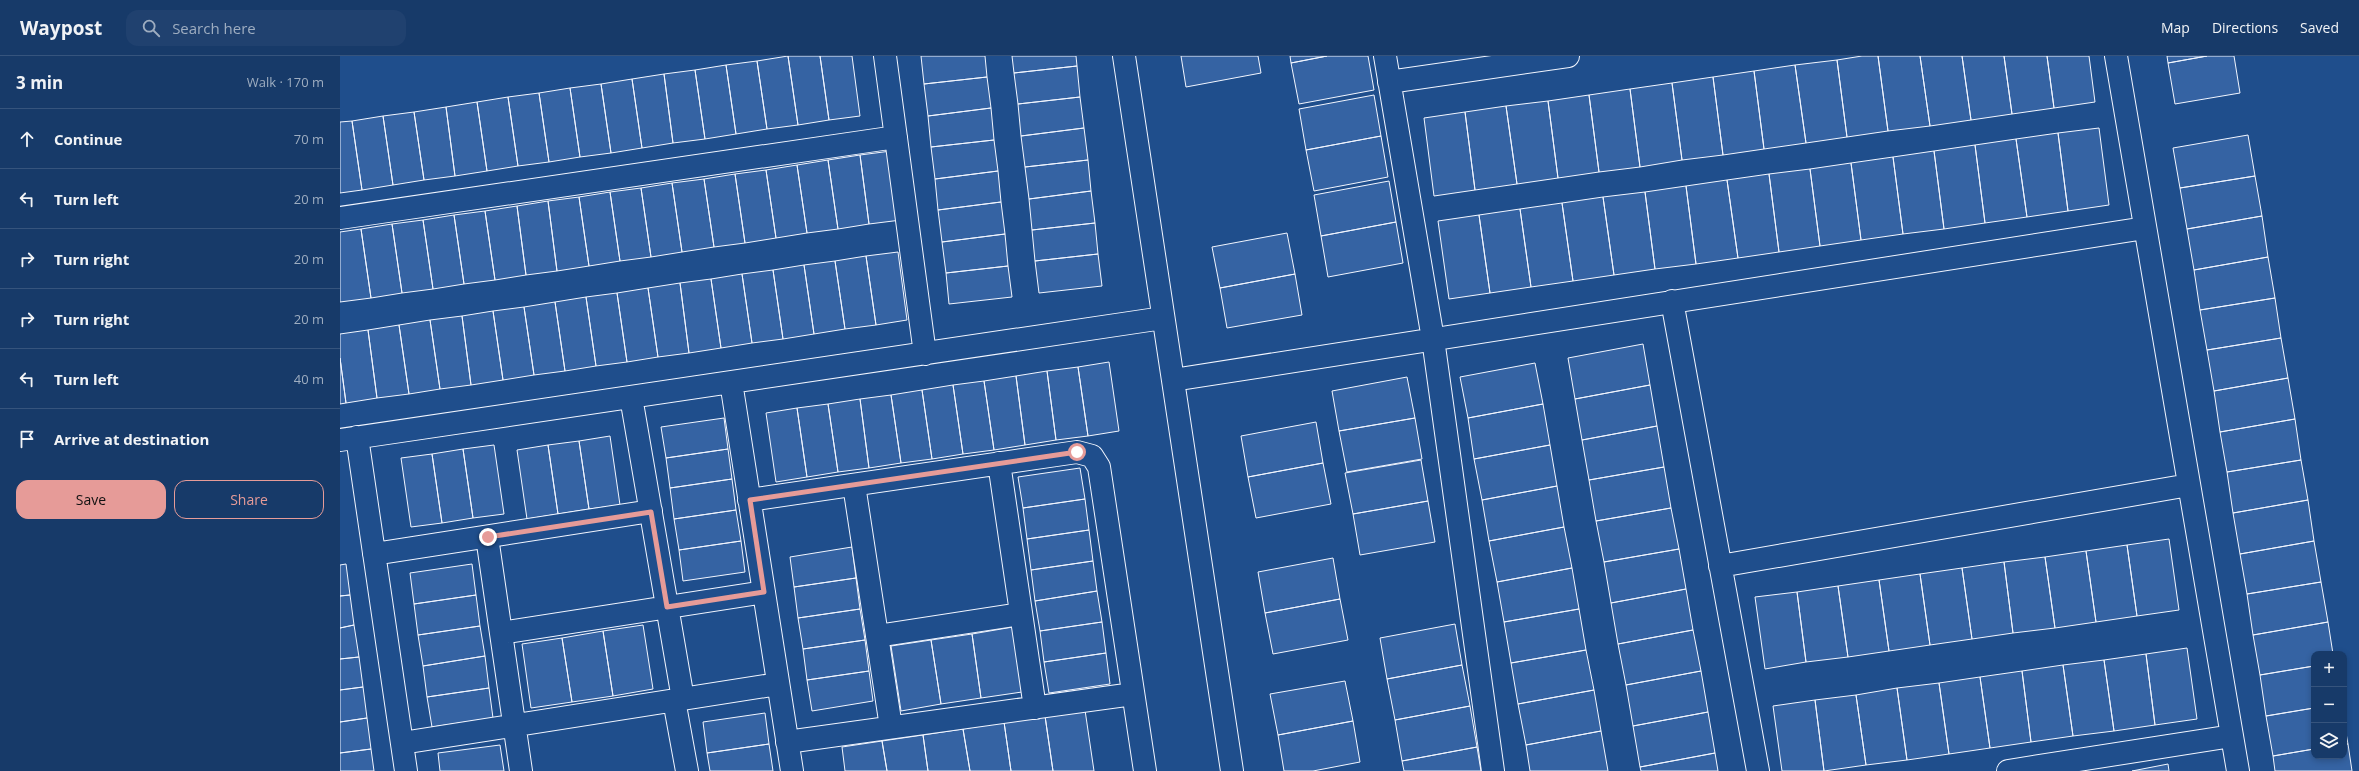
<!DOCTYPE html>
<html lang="en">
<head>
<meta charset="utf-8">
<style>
	body { margin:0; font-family:"Open Sans",sans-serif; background:#20416f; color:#f1f3f6 }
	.controls { position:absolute; right:12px; bottom:12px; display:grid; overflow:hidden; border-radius:8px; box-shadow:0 2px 6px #0003 }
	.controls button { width:36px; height:36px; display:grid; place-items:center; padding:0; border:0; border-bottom:1px solid #36547d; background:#173a69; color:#f1f3f6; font:20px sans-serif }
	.stop { position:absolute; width:12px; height:12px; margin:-9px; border:3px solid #e69b98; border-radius:50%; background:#fff }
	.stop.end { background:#e69b98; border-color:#fff; box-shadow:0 1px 4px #0008 }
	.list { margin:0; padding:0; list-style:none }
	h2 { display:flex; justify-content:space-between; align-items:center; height:52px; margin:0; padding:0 16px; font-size:17px }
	h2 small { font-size:13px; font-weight:400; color:#9eadc0 }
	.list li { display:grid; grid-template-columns:26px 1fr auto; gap:12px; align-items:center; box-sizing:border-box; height:60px; padding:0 16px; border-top:1px solid #36547d }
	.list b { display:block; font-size:15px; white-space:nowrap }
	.list em { font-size:13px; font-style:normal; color:#9eadc0 }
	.actions { display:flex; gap:8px; padding:12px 16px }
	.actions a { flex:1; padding:9px 0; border:1px solid #e69b98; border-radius:12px; text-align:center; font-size:14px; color:#e69b98 }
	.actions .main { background:#e69b98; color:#111 }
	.icon { flex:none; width:22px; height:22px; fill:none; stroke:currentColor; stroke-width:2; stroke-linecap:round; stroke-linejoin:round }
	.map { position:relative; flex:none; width:2019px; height:715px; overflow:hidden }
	header { display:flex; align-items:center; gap:24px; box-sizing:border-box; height:56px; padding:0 20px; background:#173a69; border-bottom:1px solid #36547d }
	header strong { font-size:19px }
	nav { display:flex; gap:22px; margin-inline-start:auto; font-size:14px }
	.search { width:280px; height:36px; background:#20416f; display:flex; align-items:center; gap:10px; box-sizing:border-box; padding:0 14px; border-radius:12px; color:#9eadc0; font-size:15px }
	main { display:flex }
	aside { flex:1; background:#173a69 }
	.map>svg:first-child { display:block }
</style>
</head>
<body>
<header>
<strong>Waypost</strong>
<div class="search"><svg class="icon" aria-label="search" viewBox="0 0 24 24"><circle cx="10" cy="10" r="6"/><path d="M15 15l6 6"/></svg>Search here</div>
<nav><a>Map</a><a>Directions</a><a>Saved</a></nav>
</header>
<main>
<aside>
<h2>3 min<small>Walk · 170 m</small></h2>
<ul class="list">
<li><svg class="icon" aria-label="ahead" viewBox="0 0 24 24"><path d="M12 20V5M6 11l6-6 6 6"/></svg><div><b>Continue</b></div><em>70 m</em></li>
<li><svg class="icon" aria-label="left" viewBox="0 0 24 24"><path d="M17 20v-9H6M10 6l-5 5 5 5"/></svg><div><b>Turn left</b></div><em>20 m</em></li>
<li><svg class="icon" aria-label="right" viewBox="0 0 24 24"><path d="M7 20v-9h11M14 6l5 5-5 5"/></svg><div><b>Turn right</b></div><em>20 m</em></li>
<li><svg class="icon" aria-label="right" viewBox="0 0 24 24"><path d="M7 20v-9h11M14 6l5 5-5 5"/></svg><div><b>Turn right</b></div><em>20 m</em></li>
<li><svg class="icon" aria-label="left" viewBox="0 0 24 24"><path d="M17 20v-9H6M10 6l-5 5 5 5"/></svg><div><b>Turn left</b></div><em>40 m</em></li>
<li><svg class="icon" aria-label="arrive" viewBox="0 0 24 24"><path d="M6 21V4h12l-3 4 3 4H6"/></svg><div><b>Arrive at destination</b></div></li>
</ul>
<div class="actions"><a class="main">Save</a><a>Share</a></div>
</aside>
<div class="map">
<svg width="2019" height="715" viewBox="0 0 2019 715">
	<rect width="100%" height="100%" fill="#1f4e8c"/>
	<path fill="#3563a3" stroke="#f2f6ff" d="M448,0L458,69L427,73L417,5Z
		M448,0H480L489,64L458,69Z
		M480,0H512L520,60L489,64Z
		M581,0H645L647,21L584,28Z
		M672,0H736L737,10L674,17Z
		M841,0H918L921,17L846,31Z
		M950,0H987L951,7Z
		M987,0H1028L1034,34L959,48L951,7Z
		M1522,0H1538L1548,75L1507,81L1497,4Z
		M1538,0H1580L1590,70L1548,75Z
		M1580,0H1622L1631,64L1590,70Z
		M1622,0H1664L1672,58L1631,64Z
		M1664,0H1707L1714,52L1672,58Z
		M1707,0H1749L1755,46L1714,52Z
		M1827,0H1867L1828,7Z
		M1867,0H1894L1900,37L1835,48L1828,7Z
		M1497,4L1507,81L1466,87L1455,9Z
		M417,5L427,73L396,78L386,9Z
		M386,9L396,78L365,83L355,14Z
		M1455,9L1466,87L1424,93L1414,15Z
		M737,10L740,41L678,48L674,17Z
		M355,14L365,83L333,87L324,18Z
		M1414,15L1424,93L1383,99L1373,21Z
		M324,18L333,87L302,92L292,23Z
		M647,21L651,52L588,60L584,28Z
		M1373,21L1383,99L1342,104L1332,27Z
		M292,23L302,92L271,97L261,28Z
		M1332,27L1342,104L1300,111L1290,33Z
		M261,28L271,97L240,101L230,32Z
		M230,32L240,101L209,106L199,37Z
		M1290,33L1300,111L1259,116L1249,39Z
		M199,37L209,106L178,110L168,41Z
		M1034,39L1041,80L966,94L959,53Z
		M1249,39L1259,116L1218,122L1208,45Z
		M168,41L178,110L147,115L137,46Z
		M740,41L744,72L681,80L678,48Z
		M1208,45L1218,122L1177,128L1166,50Z
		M137,46L147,115L115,120L106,51Z
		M1166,50L1177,128L1135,134L1125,56Z
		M106,51L115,120L84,124L74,56Z
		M651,52L654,84L591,91L588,60Z
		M74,56L84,124L53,129L43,60Z
		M1125,56L1135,134L1094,140L1084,62Z
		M43,60L53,129L22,134L12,65Z
		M12,65L22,134L0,137V66Z
		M744,72L748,104L685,111L681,80Z
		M1759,72L1769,149L1728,155L1718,77Z
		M1718,77L1728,155L1687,161L1676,83Z
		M1908,79L1915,120L1840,132L1833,92Z
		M1041,80L1048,121L974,135L966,94Z
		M1676,83L1687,161L1645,167L1635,89Z
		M654,84L658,115L595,123L591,91Z
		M1635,89L1645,167L1604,173L1594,95Z
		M551,95L561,164L529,168L520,99Z
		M1594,95L1604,173L1563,178L1553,101Z
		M520,99L529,168L498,173L488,104Z
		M1553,101L1563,178L1521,184L1511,107Z
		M488,104L498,173L467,177L457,109Z
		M748,104L751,135L689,143L685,111Z
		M1511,107L1521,184L1480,190L1470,113Z
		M457,109L467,177L436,182L426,114Z
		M1470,113L1480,190L1439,196L1429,118Z
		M426,114L436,182L405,187L395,118Z
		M658,115L661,146L598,154L595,123Z
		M395,118L405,187L374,191L364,123Z
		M1429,118L1439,196L1398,202L1387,124Z
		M1915,120L1922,160L1847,173L1840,132Z
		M364,123L374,191L342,196L332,127Z
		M1387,124L1398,202L1356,208L1346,130Z
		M1049,125L1056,166L981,180L974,139Z
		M332,127L342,196L311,201L301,132Z
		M1346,130L1356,208L1315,213L1305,136Z
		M301,132L311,201L280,205L270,136Z
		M751,135L755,167L692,174L689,143Z
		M270,136L280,205L249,210L239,141Z
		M1305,136L1315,213L1274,219L1263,141Z
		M239,141L249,210L217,215L208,145Z
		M1263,141L1274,219L1233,225L1222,147Z
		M208,145L217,215L186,219L177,150Z
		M661,146L665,178L602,186L598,154Z
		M1222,147L1233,225L1191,231L1180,153Z
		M177,150L186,219L155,224L145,155Z
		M1180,153L1191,231L1150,237L1139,159Z
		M145,155L155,224L124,228L114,159Z
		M114,159L124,228L93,233L83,164Z
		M1139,159L1150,237L1109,243L1098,165Z
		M1922,160L1928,201L1854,214L1847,173Z
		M83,164L93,233L62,237L52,168Z
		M1056,166L1063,207L988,221L981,180Z
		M755,167L758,198L695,205L692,174Z
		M52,168L62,237L31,242L21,173Z
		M21,173L31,242L0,246V176Z
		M947,177L955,218L880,232L872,191Z
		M665,178L668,210L606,217L602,186Z
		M558,196L567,264L536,269L526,200Z
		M758,198L762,230L699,237L695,205Z
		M526,200L536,269L505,273L495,205Z
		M1928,201L1935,242L1860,254L1854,214Z
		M495,205L505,273L474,278L464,209Z
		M464,209L474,278L443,283L433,214Z
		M668,210L672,241L609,248L606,217Z
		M433,214L443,283L412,287L402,218Z
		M402,218L412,287L381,292L371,223Z
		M955,218L962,259L887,272L880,232Z
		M371,223L381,292L349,297L340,227Z
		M340,227L349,297L318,301L308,232Z
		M308,232L318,301L287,306L277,237Z
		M277,237L287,306L256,310L246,241Z
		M246,241L256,310L225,315L215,246Z
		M1935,242L1941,282L1867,294L1860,254Z
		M215,246L225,315L194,319L184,251Z
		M184,251L194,319L163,324L153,255Z
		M153,255L163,324L131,329L122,260Z
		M122,260L131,329L100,333L90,264Z
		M90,264L100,333L69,338L59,269Z
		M59,269L69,338L37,342L28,274Z
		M28,274L37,342L6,347L0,302V278Z
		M1941,282L1948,322L1874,335L1867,294Z
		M1303,288L1310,329L1235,343L1228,302Z
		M0,302L6,347L0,348Z
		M769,306L779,375L748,380L738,311Z
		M1195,307L1203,348L1128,362L1120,321Z
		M738,311L748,380L716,384L707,315Z
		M707,315L716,384L685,389L676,320Z
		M676,320L685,389L654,394L644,325Z
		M1067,321L1075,362L999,375L992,335Z
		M1948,322L1955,363L1880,376L1874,335Z
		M644,325L654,394L623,398L613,329Z
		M613,329L623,398L592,403L582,334Z
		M1310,329L1317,370L1242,384L1235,343Z
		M582,334L592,403L561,407L551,339Z
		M551,339L561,407L529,412L520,343Z
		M520,343L529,412L498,416L488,348Z
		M488,348L498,416L467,421L457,352Z
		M1203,348L1210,389L1134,403L1128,362Z
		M457,352L467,421L436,426L426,357Z
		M384,362L388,393L326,402L321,371Z
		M1075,362L1082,403L1007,416L999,375Z
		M1955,363L1961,404L1887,416L1880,376Z
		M976,366L983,407L908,421L901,380Z
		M1317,370L1324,411L1249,424L1242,384Z
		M270,380L280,449L249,453L239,385Z
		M239,385L249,453L218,458L208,389Z
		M154,389L164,458L133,462L123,393Z
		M208,389L218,458L187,463L177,394Z
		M1210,389L1217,430L1142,444L1134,403Z
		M123,393L133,462L102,467L92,398Z
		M388,393L392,423L330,432L326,402Z
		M92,398L102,467L71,471L61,402Z
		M1081,404L1088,445L1013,458L1005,417Z
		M1961,404L1968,444L1893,457L1887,416Z
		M983,407L991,448L916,462L908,421Z
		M1324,411L1331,452L1256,465L1249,424Z
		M740,412L745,443L683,452L678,421Z
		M392,423L396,454L334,463L330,432Z
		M1217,430L1224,471L1149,485L1142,444Z
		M745,443L749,474L687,483L683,452Z
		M1968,444L1974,485L1900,498L1893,457Z
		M1088,445L1095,486L1020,499L1013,458Z
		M1331,452L1339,493L1264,506L1256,465Z
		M396,454L401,485L339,494L334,463Z
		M1224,471L1232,512L1157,526L1149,485Z
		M749,474L753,505L691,514L687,483Z
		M1829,483L1839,554L1797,560L1787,489Z
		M401,485L405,516L343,525L339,494Z
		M1974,485L1981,526L1907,538L1900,498Z
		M1787,489L1797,560L1756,566L1746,495Z
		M512,491L516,522L454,531L450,501Z
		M1339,493L1346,533L1271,547L1264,506Z
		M1746,495L1756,566L1715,572L1705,501Z
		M1705,501L1715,572L1673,577L1664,506Z
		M993,502L1000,543L925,557L918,516Z
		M753,505L757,535L695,545L691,514Z
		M1664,506L1673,577L1632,583L1622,512Z
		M6,508L10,539L0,540V509Z
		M132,508L136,539L74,548L70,517Z
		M1232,512L1239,553L1164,566L1157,526Z
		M1622,512L1632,583L1590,589L1580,518Z
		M1580,518L1590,589L1549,595L1539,524Z
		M516,522L520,553L458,562L454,531Z
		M1539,524L1549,595L1508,601L1498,530Z
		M1981,526L1988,566L1913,579L1907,538Z
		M1498,530L1508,601L1466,606L1457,536Z
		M1346,533L1353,574L1278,588L1271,547Z
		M757,535L762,566L700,575L695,545Z
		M1457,536L1466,606L1425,613L1415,541Z
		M10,539L14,569L0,572V540Z
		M136,539L140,570L78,579L74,548Z
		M1000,543L1008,584L933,598L925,557Z
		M520,553L525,584L463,593L458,562Z
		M1239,553L1246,594L1171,607L1164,566Z
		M762,566L766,597L704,606L700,575Z
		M1988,566L1993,598H1974V610L1920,619L1913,579Z
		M1115,568L1122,609L1047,623L1040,582Z
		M14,569L19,601L0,603V572Z
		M303,569L313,633L273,640L263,575Z
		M140,570L145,600L83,610L78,579Z
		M673,571L682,636L641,642L632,578Z
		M1353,574L1361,615L1286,629L1278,588Z
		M263,575L273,640L232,646L222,582Z
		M632,578L641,642L601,648L591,584Z
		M222,582L232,646L191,652L182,588Z
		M525,584L529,615L467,624L463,593Z
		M591,584L601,648L561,655L551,590Z
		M1847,592L1857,663L1815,669L1806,598Z
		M1246,594L1254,634L1178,648L1171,607Z
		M766,597L770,628L709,637L704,606Z
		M1806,598L1815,669L1774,675L1764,604Z
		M145,600L149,632L87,641L83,610Z
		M19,601L23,631L0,634V603Z
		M1764,604L1774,675L1733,680L1723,609Z
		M1122,609L1130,650L1055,664L1047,623Z
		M1723,609L1733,680L1691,686L1682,615Z
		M1974,610V652L1926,660L1920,619Z
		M529,615L533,645L472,655L467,624Z
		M1361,615L1368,656L1293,670L1286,629Z
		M1682,615L1691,686L1650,692L1640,621Z
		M1640,621L1650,692L1609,698L1599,627Z
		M1005,625L1013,665L938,679L930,638Z
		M1599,627L1609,698L1567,704L1557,632Z
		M23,631L27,662L0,666V634Z
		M149,632L153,662L92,671L87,641Z
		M1557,632L1567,704L1526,709L1516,639Z
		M1254,634L1261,675L1186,689L1178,648Z
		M1516,639L1526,709L1484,715L1475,644Z
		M1475,644L1484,715H1442L1433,650Z
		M1130,650L1137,691L1062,705L1055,664Z
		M1974,652V693L1933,700L1926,660Z
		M745,654L754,715H713L705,660Z
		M1368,656L1375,697L1300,711L1293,670Z
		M425,657L429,688L367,697L363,666Z
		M705,660L713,715H671L664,666Z
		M27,662L31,693L0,697V666Z
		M1013,665L1020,706L973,715H944L938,679Z
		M664,666L671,715H630L623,673Z
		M2004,666L2008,688H2004Z
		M623,673L630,715H588L583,679Z
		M1261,675L1268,715H1190L1186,689Z
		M583,679L588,715H547L542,685Z
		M542,685L547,715H505L502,691Z
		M429,688L433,715H370L367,697Z
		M2004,688H2008L2012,715H1935L1933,700L1974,693V700H2004Z
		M160,689L164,715H100L98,697Z
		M1137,691L1141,715H1064L1062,705Z
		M31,693L34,715H0V697Z
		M1375,697L1378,715H1301L1300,711Z
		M1828,708L1829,715H1792Z"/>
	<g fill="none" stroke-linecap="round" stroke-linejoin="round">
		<g stroke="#f2f6ff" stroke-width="24">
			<path id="minor" d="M545,0L585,298
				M784,0L892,715
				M1045,0L1093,283L1153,715
				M1776,0L1898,715
				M1049,26L1228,0
				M0,162L556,81
				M1332,245L1418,715
				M833,324L1805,172
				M391,326L452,715
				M291,341L343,643
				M17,381L66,715
				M0,384L823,262
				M659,407L695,652
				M514,429L551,671
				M409,444L737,396L752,400L759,411L805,715
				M147,481L181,715
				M34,498L311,455
				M1380,510L1849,429
				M161,577L424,536
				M537,580L681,558
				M334,644L347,715
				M447,686L793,638
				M62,687L438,628
				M1668,715L1892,680"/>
		</g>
		<use href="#minor" stroke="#1f4e8c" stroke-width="22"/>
	</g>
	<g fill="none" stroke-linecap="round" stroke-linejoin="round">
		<path stroke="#e69b98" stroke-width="5" d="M148,481L311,456L327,551L424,536L410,444L737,396"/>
	</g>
</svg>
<div class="controls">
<button>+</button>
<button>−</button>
<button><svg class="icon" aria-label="layers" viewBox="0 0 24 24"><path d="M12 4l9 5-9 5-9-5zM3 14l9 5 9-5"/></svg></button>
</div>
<div class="stop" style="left:737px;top:396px"></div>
<div class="stop end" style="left:148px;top:481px"></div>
</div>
</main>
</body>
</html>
